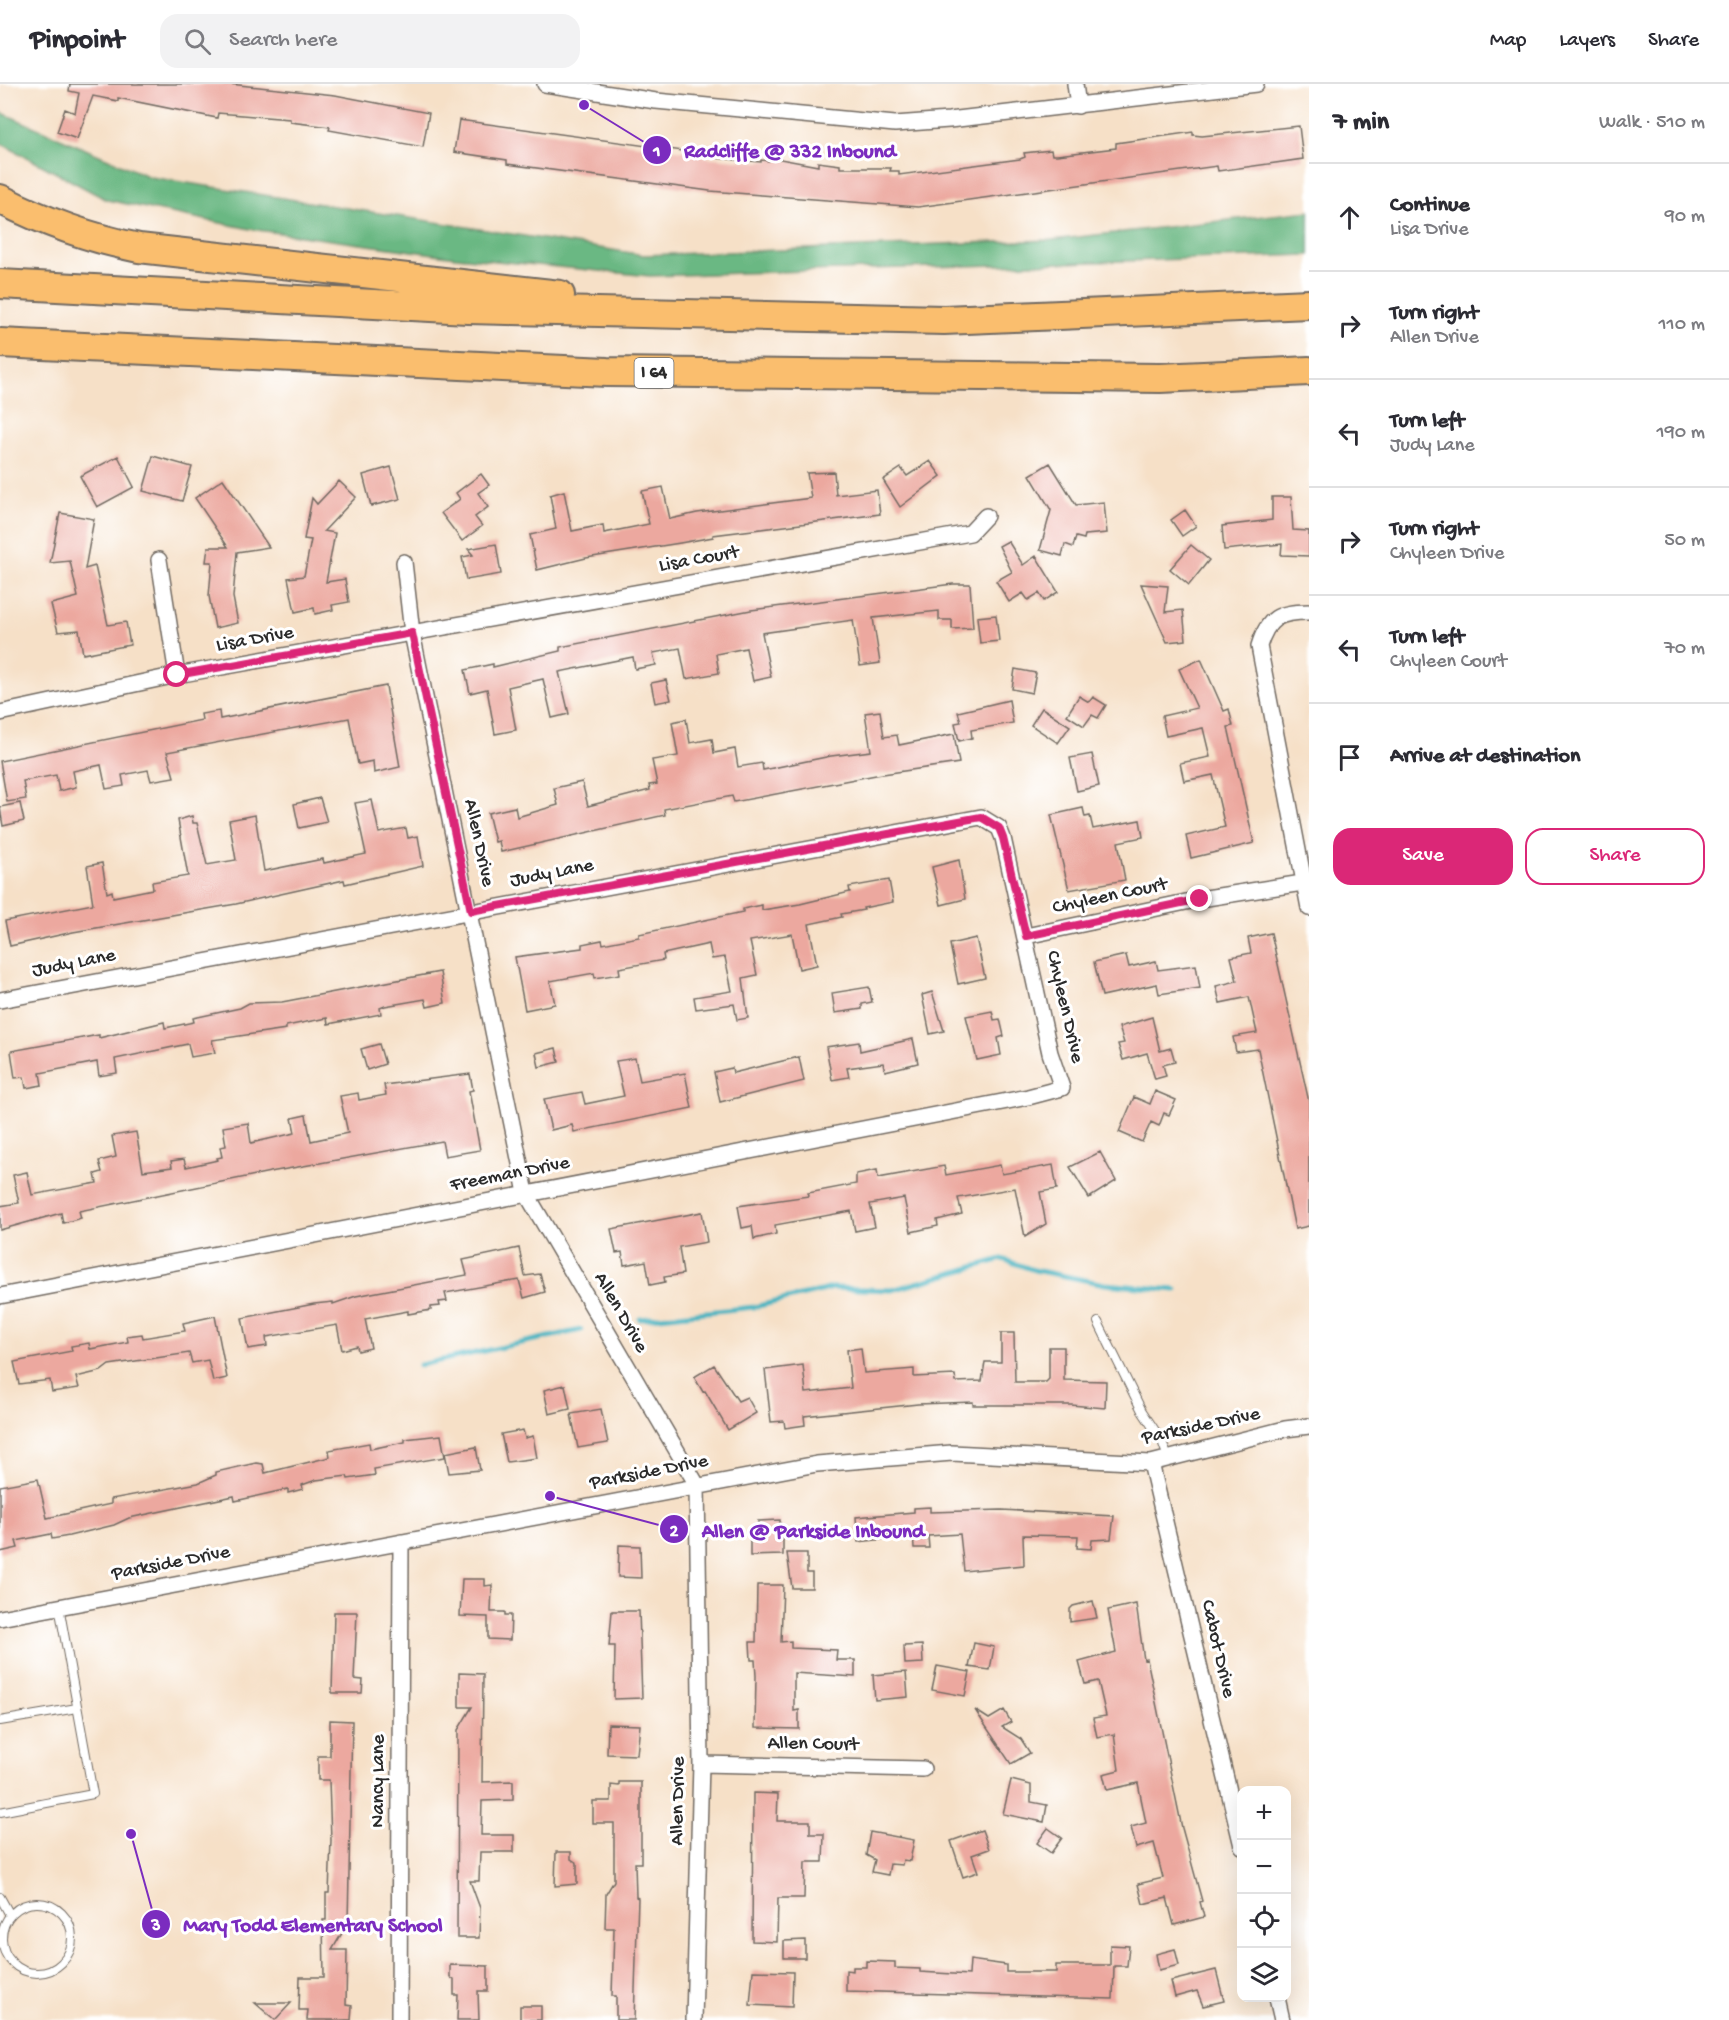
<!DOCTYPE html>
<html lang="en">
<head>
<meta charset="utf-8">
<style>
	body { margin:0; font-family:"Gochi Hand",sans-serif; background:#f2f2f3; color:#2b2b33 }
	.controls { position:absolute; right:18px; bottom:18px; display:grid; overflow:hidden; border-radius:12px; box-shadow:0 6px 24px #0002 }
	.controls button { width:54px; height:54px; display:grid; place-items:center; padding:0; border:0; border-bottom:2px solid #e1e1e2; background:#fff; color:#2b2b33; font:30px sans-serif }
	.stop { position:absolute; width:18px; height:18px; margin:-14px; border:4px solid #db2777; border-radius:50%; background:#fff }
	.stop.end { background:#db2777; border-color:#fff; box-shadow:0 2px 6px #0008 }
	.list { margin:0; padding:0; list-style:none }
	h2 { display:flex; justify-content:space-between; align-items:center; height:78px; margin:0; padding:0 24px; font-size:26px }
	h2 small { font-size:20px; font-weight:400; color:#7c7c81 }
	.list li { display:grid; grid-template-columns:39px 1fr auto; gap:18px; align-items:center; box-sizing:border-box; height:108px; padding:0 24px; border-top:2px solid #e1e1e2 }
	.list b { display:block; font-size:22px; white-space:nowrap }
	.list p { margin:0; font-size:20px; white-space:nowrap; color:#7c7c81 }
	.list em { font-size:20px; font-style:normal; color:#7c7c81 }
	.actions { display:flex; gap:12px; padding:18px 24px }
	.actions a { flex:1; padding:14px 0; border:2px solid #db2777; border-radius:18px; text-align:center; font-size:21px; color:#db2777 }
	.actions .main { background:#db2777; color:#fff }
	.icon { flex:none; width:33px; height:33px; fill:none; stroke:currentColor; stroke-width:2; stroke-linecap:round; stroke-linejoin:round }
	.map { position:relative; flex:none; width:1309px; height:1936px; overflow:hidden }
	header { display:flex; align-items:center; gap:36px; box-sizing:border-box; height:84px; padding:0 30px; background:#fff; border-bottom:2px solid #e1e1e2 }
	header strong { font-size:28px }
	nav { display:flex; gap:33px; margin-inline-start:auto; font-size:21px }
	.search { width:420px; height:54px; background:#f2f2f3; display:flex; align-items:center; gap:15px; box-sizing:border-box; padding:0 21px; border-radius:18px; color:#7c7c81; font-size:22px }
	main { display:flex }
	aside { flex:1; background:#fff }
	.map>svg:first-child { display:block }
</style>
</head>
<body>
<header>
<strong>Pinpoint</strong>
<div class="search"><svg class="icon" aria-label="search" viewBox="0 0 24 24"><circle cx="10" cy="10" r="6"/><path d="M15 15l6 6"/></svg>Search here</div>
<nav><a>Map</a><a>Layers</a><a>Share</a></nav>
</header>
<main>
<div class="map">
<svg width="1309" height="1936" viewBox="0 0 1309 1936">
	<rect width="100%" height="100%" fill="#fff"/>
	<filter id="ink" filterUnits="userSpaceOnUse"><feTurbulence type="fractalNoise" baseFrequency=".0167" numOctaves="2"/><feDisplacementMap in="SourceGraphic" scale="12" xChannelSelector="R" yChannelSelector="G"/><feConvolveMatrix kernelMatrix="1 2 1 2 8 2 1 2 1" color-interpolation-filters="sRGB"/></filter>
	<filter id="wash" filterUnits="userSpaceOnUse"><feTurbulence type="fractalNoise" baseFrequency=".008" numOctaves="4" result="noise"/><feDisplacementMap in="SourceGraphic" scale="24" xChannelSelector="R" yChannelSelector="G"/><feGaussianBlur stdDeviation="1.35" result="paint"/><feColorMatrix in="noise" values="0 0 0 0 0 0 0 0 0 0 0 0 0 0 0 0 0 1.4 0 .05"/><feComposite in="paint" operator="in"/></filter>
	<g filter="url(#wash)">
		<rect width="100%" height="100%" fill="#f6e0c7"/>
		<path fill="#6bb883" stroke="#4b7257" stroke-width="1.5" d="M0,28L150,93L644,171L1052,156L1309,127V171L650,192L456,173L250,145L107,116L0,59Z"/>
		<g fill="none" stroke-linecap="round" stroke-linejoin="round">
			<path stroke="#46b4c1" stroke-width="5" d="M640,1235L754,1223L833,1204L892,1206L1002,1175L1034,1186L1105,1200L1176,1206
				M420,1281L581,1246"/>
		</g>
		<g id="blocks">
			<path fill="#eca89f" d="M70,0H229L335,11L429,29L423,63L329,46L330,43L290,38V35L218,29L217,34L118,14V17L93,12L77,55L57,48L65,25L75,29L79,9L69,7Z
				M459,36L705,70L704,73L761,78V76L769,77L770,73L818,82V78L840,81V84H891L890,87H899V91L1020,75L1025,73L1024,69L1051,66L1052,71H1057L1116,64V59L1193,48V51L1202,52L1299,42L1303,75L1218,87L1217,82L918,123L710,107L507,80V76L454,68Z
				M118,372L134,403L97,423L80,392Z
				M153,372L192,383L182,417L143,407Z
				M930,377L941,392L900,423L883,396L901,384L907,392Z
				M1050,379L1076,421L1104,418L1107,449L1085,451L1084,455L1076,453L1073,463L1065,460L1062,472L1040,466L1051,426L1030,391Z
				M391,383L400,415L371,422L363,391Z
				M834,388L836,411L877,406L880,430L713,451V453L680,459L586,474L537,486L530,451L556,445L550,411L564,407L572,447L603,441L604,449L649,440L642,407L663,403L670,435L697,429L811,414L807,389Z
				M481,390L489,401L478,409L488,423L475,433L482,442L462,457L441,429L460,415L456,409Z
				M223,395L269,463L237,468L233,513L238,539L215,544L209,512L212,478H206L208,463H228L195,414Z
				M339,397L356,413L324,447L335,449L326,498L345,495L349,518L332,521L333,526L315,530L314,524L295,528L288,494L304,492L311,456L304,455L312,414L317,420Z
				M1272,413H1291L1293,446L1309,447V472L1281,471L1282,460L1224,466L1222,442L1272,436Z
				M1185,426L1196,442L1182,452L1171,436Z
				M60,429L94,435L85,485L95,482L108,541L126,538L130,561L83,570L79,546L58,548L51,520L78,513L70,477L50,479Z
				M1008,457L1023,481L1036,472L1058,508L1044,517L1039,509L1028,516L1023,509L1009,518L996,497L1012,488L999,462Z
				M496,460L501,490L466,496L462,473L473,471L468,465Z
				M1191,461L1209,476L1189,501L1170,485Z
				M953,500H970L973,544L952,545V536H939V527L873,534L880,579L860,582L853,536L762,549L771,593L753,597L746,564L716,570L719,589L686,595L680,564L653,569L656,581L635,585L633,573L559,588L569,630L552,634L543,595L508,603L516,646L495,650L487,605L470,609L465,586L493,580V583L560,567V563L751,526Z
				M1141,500L1168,502L1165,528L1183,526L1186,556L1167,558Z
				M996,531L999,557L980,559L977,533Z
				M1201,575L1224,627L1229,625L1233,642L1228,643L1254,759L1191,774L1186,752L1225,743L1213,691L1184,697L1180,679L1210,673L1203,644L1166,652L1162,632L1197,624L1179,585Z
				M1015,585L1036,589L1032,609L1012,605Z
				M666,596L671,616L655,619L651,599Z
				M386,602L400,683L374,689L373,677L358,680L349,634L167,668L174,693L151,697L148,686L122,691L124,702L106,705L101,681L73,687L76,703L59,707L56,691L23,697L26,715L7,718L0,677L202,636L201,630L219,627L220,635Z
				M1079,612L1089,618L1093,613L1106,621L1098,634L1092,631L1084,642L1067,631Z
				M1009,616L1013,639L971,646L972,654L959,657L955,639L961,638L958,628Z
				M1042,624L1070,642L1058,659L1031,641Z
				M880,627L884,653L897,651L899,661L954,650L959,679L876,691L734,718L732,712L664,725L665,731L501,768L499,757L495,758L488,729L515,723L517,733L558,721L554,704L582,698L588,722L650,706L649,701L657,700L652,676L678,672L672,638L686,635L690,659L712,655L714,669L735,665L738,683L762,679L763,686L831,672L871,667L865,629Z
				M1092,670L1099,702L1077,707L1070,674Z
				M320,714L327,738L299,744L294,720Z
				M372,716L379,749L406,744L408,754L418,752L423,782L345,800L344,796L236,820L73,848L10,862L5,837L93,820L87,782L102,779L107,809L112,807L113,813L153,805L152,798L188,792L178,736L192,732L193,739H197L207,781L236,776L229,736L255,731L264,787L323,775L324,779L366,770L355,719Z
				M20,719L24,737L3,742L0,723Z
				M1083,724L1085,733L1090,732L1093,745L1140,736L1143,753L1118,758L1125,796L1069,806L1051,731Z
				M959,776L965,815L941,821L932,783Z
				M889,796L893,818L863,824L864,826L841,830L842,833L809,840L817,881L799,885L792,850L750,857L757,891L743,894L748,934L737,936L734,920L696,925L694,913L732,907L725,873L712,875L709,860L663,870L664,876L619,884L620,890L595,894L594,889L550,897L555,920L525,926L515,873L582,864V860L602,856L603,860L639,853V850L743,828V825L762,821V826L800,820L850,808L849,803Z
				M1271,849L1309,1018V1142L1295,1145L1258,965L1236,968L1233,953L1257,949L1249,913L1220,919L1216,902L1237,897L1231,873L1251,869L1248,854Z
				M976,854L985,894L958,900L950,860Z
				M1126,871L1129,883L1156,877L1158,886L1196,881L1200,904L1159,910L1157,900L1102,912L1094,878Z
				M440,888L445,919L427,923L425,915L385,922L380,924L381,930L328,940L327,934L286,942V945L212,956L215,969L191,973L188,960L115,975L117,989L99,992L97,978L40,989L42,1001L26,1004L24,993L15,994L11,967L99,951V954L164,938L165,944L194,938L193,934L240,924L249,919L282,918Z
				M869,903L872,918L862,920V925L835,929L832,909Z
				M932,908L944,947L930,950L922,911Z
				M992,927L994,936L1000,935L1004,952L998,954L1001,971L977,976L966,932Z
				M1152,933L1160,967L1171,964L1175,978L1163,981L1166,992L1155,995L1147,969L1123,976L1118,960L1124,959L1119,943Z
				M913,955L918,979L885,987L883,979L847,984L849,993L832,996L826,963L859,958L860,967Z
				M379,960L385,980L367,986L361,965Z
				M556,964L559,978L539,983L536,969Z
				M799,973L804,997L720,1018L714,988L732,984L733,989Z
				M635,974L640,997L685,989L692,1024L574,1048L572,1041L551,1046L544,1015L582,1008L585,1020L624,1012L616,977Z
				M470,990L473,1006L469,1007L480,1066L445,1072L442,1057L270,1088L79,1127L81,1134L63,1139L61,1129L0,1146V1122L19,1119L13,1091L27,1088L32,1111L97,1099L95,1090L102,1088L99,1077L116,1073L112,1052L136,1048L143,1087L172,1083L171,1077L184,1075L186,1083L218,1076L217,1074L222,1073L220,1063L226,1062L223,1043L248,1039L251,1059L295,1049L292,1034L306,1031L311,1057L348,1049L340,1012L358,1009L359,1016L386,1011L384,1001Z
				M1155,1007L1176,1016L1169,1031L1164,1029L1159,1042L1151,1038L1142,1058L1119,1048L1134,1013L1150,1020Z
				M1100,1068L1116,1097L1089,1114L1070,1083Z
				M1000,1081L1002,1090L1053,1081L1057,1105L1040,1108L1046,1140L1025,1153L1015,1104L958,1114L962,1130L937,1136L938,1142L911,1148L904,1114L870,1120L875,1143L855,1147L851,1127L775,1141L776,1150L754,1155L752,1142L742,1144L738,1122L809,1112L808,1109L856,1100V1090L877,1086L878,1094L944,1082L946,1091Z
				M702,1128L707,1158L679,1163L683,1190L664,1193L665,1198L650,1201L646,1177L624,1181L622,1168L616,1169L611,1145Z
				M519,1164L525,1192L540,1190L545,1208L524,1214L519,1196L445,1209L447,1217L439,1218L440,1222L431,1223V1226L408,1230V1227L365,1235L371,1264L358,1267L357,1262L342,1266L337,1241L266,1253L267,1262L248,1265L242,1234L314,1220L333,1218V1220L356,1212L467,1191L463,1176Z
				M215,1232L227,1294L213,1297L208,1276L192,1279L189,1269L109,1281L101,1287L76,1293L79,1304L52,1308L50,1296L19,1300L14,1278L72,1267L71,1262L89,1259L90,1265L128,1258L127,1252L142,1250L143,1254L185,1247L183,1239Z
				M1001,1249H1014L1015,1298H1046L1049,1295V1263H1064V1296L1106,1297L1105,1324L1071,1321H973V1318L918,1320L804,1332L805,1341L785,1344L784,1337L771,1338L765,1286L803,1281L806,1309L851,1304L847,1266L861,1264L864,1289L914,1285V1293L955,1291L956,1298L982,1297L985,1278H1001Z
				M714,1281L738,1317L747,1313L756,1329L728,1346L705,1307L703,1308L694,1293Z
				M565,1301L570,1325L549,1330L544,1306Z
				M601,1325L608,1359L578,1364L571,1330Z
				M523,1346L525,1354L533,1352L537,1374L507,1378L501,1350Z
				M441,1351L445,1373L374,1385L375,1391L348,1395L347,1392L316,1396L302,1401L303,1405L288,1409V1405L235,1417L234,1412L129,1434L114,1441L69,1452L52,1455L51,1450L16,1457L18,1464L0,1468V1402L38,1395L47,1434L111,1420V1415L198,1399L216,1391V1388L256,1379L263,1380L265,1389L330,1373L329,1366L369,1359L370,1365L405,1358V1355Z
				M476,1363L480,1386L449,1389L445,1369Z
				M930,1423V1428L1002,1426L1114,1432L1111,1455L1092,1456L1091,1465L1077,1464L1078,1452L1023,1451L1024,1481L964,1487L960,1450L928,1452L929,1464H914L913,1450L885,1452V1455L858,1458L856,1433L914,1428V1424Z
				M780,1436V1445H783V1471L750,1472V1450L759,1449L758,1437Z
				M619,1461L640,1462L641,1494L618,1493Z
				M787,1469H807V1489H812V1504H792Z
				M462,1495H485V1502L492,1501L491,1528H505V1531H511L510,1556L488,1555V1533L460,1532Z
				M757,1501H783L781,1558L791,1557V1564L837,1566L836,1576H855V1593L794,1589V1627L799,1626V1645L755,1644L756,1592L755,1576H751L750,1558H756Z
				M1093,1517L1097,1534L1070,1538V1525L1073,1522Z
				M1136,1520L1144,1576L1147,1575L1182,1744L1202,1817L1200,1818L1204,1833L1174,1841L1167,1814L1143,1820L1138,1800L1163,1794L1154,1759L1136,1764L1131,1743L1146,1739L1138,1699L1107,1706L1103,1690L1119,1686L1114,1650L1097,1653L1093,1634L1106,1632L1098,1597L1085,1600L1079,1578L1116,1568L1108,1526Z
				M612,1527H639L642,1614L614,1615L615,1562H609Z
				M334,1528H357L354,1595L363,1596L362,1609H332Z
				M974,1559L994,1563L990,1586L969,1583Z
				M922,1561L923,1579L905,1580L904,1562Z
				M937,1582L970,1588L965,1612L932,1606Z
				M906,1588L908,1613L875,1616L873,1591Z
				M459,1589L483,1590L482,1698L513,1697V1716L482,1717L481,1751H514V1768H480L479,1797H470L480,1824L479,1854H457L458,1646L472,1623H459Z
				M975,1626L989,1635L1004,1626L1011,1638L1002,1643L1021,1655L1030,1669L1011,1680Z
				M330,1636L352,1637L348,1839L332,1866H347L346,1921L352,1922L351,1936H307L308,1926H299L300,1893H324L323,1836H326V1809H329L331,1756L329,1696H318V1672H330Z
				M608,1640L640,1641L637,1671L607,1670Z
				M1011,1696L1031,1701V1718L1047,1721L1044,1738L1003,1730Z
				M619,1698H641V1779H635L636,1813L638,1814L634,1936H616V1912H612L614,1844H605L606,1810L614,1797V1739H593V1717H611V1701L619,1702Z
				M753,1709L778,1710L777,1737H810V1750H824L823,1778H805L804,1814H778L777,1858L752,1857Z
				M1048,1744L1062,1754L1051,1769L1037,1759Z
				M982,1746L989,1765L972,1771L978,1788L963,1793L951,1757Z
				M870,1748L914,1756L910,1777L903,1776L902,1781L890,1780L888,1791L872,1788L875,1776L866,1771Z
				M556,1768H571V1775L577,1779V1800L555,1802Z
				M805,1856V1874H784V1857Z
				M1110,1861L1129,1862L1127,1882H1114L1113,1915L846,1907V1886L853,1887V1883H866V1877L895,1878V1884L920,1885V1888L969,1891L970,1876L1006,1881V1888H1056V1881H1110Z
				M1175,1865L1179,1881L1159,1886L1156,1870Z
				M450,1881L488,1882V1907H478L479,1936H457L458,1911H454V1896L450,1893Z
				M1216,1886L1224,1917L1203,1922L1197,1907L1175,1913L1171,1897Z
				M753,1887L793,1888L792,1923L750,1921Z
				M255,1919H291L275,1936Z
				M520,1922H541V1936H520Z"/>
		</g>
	</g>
	<g filter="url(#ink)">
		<use href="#blocks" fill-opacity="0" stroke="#726a62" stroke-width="1.5"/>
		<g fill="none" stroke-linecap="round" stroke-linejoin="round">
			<g stroke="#726a62" stroke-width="10">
				<path id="service" d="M1098,1238L1142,1327L1162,1357L1168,1374
					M0,1637L77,1624
					M0,1728L93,1710L59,1522
					M0,1813L10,1831
					M2 1854a35 35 0 1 1 70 0a35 35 0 1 1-70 0Z"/>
			</g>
			<g stroke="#726a62" stroke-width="18">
				<path id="minor" d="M545,0L656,17L895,40L949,36L1256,0
					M1075,0L1078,22
					M159,476L177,591
					M404,478L412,549L526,1109L697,1401L701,1680L694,1936
					M1309,528C1279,528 1268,533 1259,562L1309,824
					M0,629L177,591L970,449L986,432
					M1026,852L1200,815L1309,798
					M0,916L981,733L999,744L1003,754L1050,969L1062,1004L1028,1013L0,1212
					M1151,1379L1242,1762
					M0,1534L817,1380L952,1369L1151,1379L1285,1345L1309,1342
					M701,1680L923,1685
					M1277,1914L1282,1936
					M399,1936L401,1458"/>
			</g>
			<g stroke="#726a62" stroke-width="32">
				<path id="motorway" d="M0,115C45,138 89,154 139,164L560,211
					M0,200L468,225L944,236L1309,220
					M0,259L607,288L1160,294L1309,287"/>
			</g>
			<use href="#service" stroke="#fff" stroke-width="8"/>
			<use href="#minor" stroke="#fff" stroke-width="15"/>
			<use href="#motorway" stroke="#fabe6e" stroke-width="28"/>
		</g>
	</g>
	<g fill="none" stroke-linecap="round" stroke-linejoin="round" filter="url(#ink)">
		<path stroke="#db2777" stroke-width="8" d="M177,591L412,549L471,827L981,733L999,744L1003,754L1026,852L1200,815"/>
	</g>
	<g text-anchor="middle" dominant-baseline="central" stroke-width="6" stroke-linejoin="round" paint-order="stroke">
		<rect fill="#fff" stroke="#6b6b6b" stroke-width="1.5" x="634.5" y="274" width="39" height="30" rx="4.5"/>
		<g font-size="18" font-weight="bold" fill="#2b2b2b">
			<text x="654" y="289">I 64</text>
		</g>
		<g font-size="20" fill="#2b2b2b" stroke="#fff">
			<text transform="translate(699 476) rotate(-10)">Lisa Court</text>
			<text transform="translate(255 556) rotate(-10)">Lisa Drive</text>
			<text transform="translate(478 759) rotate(78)">Allen Drive</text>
			<text transform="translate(552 790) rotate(-11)">Judy Lane</text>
			<text transform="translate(1110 813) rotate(-12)">Chyleen Court</text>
			<text transform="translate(74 880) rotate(-11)">Judy Lane</text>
			<text transform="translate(1064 923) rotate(77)">Chyleen Drive</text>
			<text transform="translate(510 1091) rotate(-11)">Freeman Drive</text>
			<text transform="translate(620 1229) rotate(60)">Allen Drive</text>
			<text transform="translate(1201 1343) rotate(-12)">Parkside Drive</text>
			<text transform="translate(649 1389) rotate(-11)">Parkside Drive</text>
			<text transform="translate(171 1480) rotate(-11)">Parkside Drive</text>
			<text transform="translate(1217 1565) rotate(77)">Cabot Drive</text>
			<text transform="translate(813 1661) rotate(1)">Allen Court</text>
			<text transform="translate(379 1697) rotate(-90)">Nancy Lane</text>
			<text transform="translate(679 1717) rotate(-89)">Allen Drive</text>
		</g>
	</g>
	<path fill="none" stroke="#7b2cbf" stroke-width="2" d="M584 21L657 66M550 1412L674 1445M131 1750L156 1840"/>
	<g fill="#7b2cbf" stroke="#fff" stroke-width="2">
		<circle cx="584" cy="21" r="6"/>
		<circle cx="550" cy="1412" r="6"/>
		<circle cx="131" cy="1750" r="6"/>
		<circle cx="657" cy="66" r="15"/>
		<circle cx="674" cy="1445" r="15"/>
		<circle cx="156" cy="1840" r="15"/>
	</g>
	<g font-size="18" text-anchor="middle" font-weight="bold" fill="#fff">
		<text x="657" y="72">1</text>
		<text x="674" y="1452">2</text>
		<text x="156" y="1846">3</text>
	</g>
	<g font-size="21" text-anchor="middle" font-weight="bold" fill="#7b2cbf" stroke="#fff" stroke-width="6" stroke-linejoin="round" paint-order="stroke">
		<text x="790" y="73">Radcliffe @ 332 Inbound</text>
		<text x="813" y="1453">Allen @ Parkside Inbound</text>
		<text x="313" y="1847">Mary Todd Elementary School</text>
	</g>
</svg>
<div class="controls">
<button>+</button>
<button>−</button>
<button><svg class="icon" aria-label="locate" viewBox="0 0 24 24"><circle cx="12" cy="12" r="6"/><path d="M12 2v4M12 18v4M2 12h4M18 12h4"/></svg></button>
<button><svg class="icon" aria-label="layers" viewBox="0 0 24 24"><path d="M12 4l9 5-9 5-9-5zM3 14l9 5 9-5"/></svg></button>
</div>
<div class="stop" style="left:177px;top:591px"></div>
<div class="stop end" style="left:1200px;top:815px"></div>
</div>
<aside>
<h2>7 min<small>Walk · 510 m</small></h2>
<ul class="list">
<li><svg class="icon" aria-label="ahead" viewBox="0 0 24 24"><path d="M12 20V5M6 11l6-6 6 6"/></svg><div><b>Continue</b><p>Lisa Drive</p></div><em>90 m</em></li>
<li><svg class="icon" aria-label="right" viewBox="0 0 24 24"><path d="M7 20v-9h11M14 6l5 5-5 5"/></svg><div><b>Turn right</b><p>Allen Drive</p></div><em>110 m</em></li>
<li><svg class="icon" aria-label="left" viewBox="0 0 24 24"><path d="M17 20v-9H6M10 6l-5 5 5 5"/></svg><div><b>Turn left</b><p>Judy Lane</p></div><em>190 m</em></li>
<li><svg class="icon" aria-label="right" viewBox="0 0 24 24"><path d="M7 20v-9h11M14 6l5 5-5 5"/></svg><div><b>Turn right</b><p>Chyleen Drive</p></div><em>50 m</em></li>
<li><svg class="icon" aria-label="left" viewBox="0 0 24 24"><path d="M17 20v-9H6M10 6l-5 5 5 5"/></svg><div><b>Turn left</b><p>Chyleen Court</p></div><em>70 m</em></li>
<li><svg class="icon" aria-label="arrive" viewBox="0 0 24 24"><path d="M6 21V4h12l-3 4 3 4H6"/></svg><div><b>Arrive at destination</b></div></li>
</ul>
<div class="actions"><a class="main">Save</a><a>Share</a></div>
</aside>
</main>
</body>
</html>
